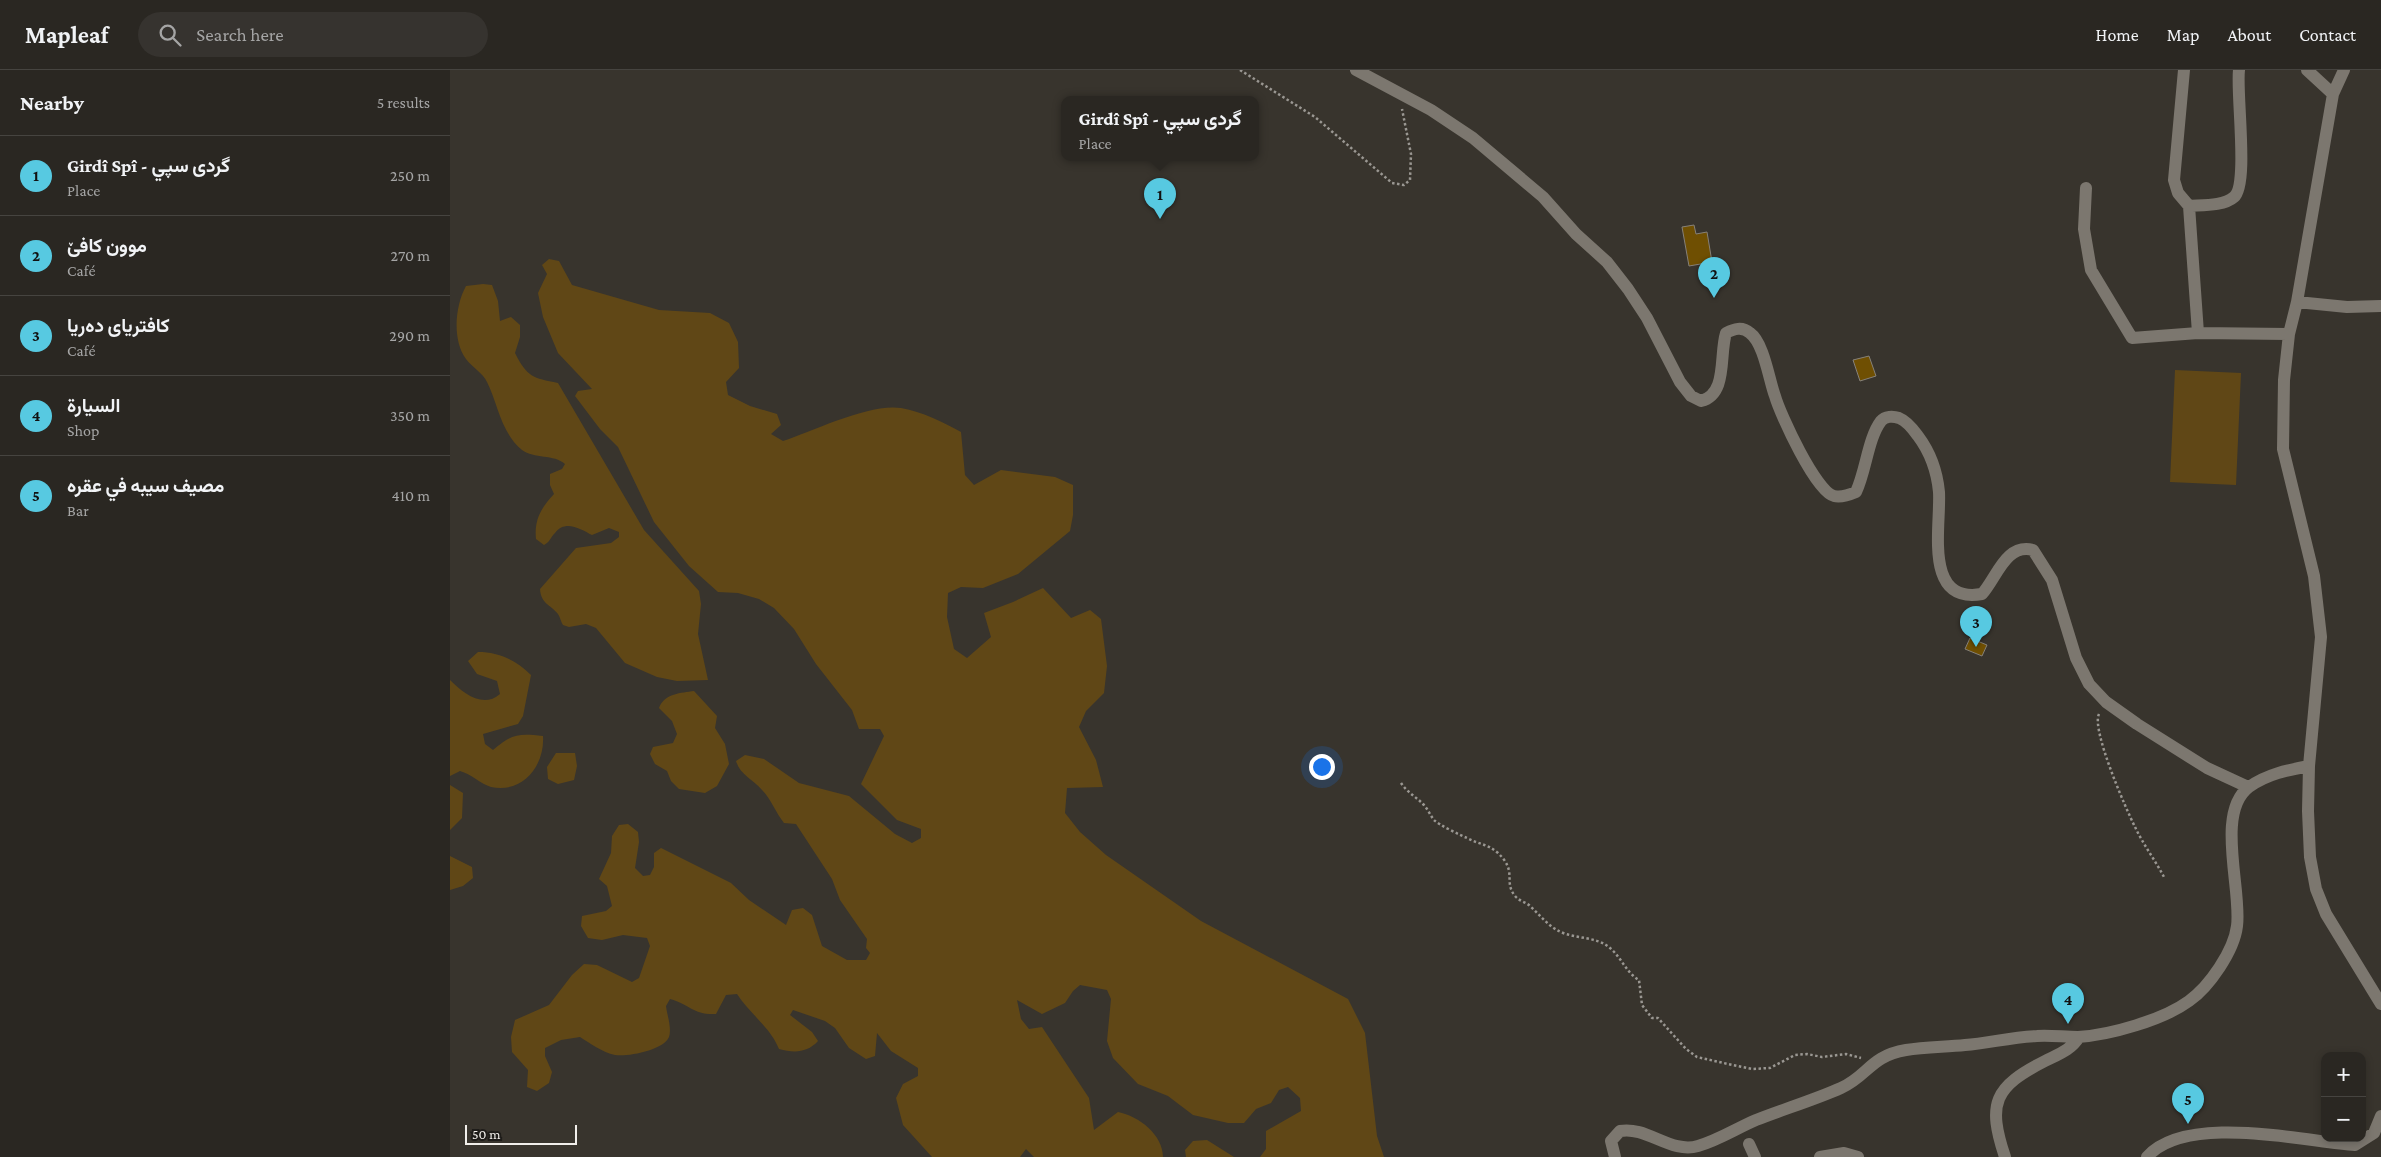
<!DOCTYPE html>
<html lang="en">
<head>
<meta charset="utf-8">
<style>
	body { margin:0; font-family:"Crimson Pro",Vazirmatn,serif; background:#36332f; color:#f1f3f6 }
	.controls { position:absolute; right:15px; bottom:15px; display:grid; overflow:hidden; border-radius:10px; box-shadow:0 2px 8px #0003 }
	.controls button { width:45px; height:45px; display:grid; place-items:center; padding:0; border:0; border-bottom:1px solid #464440; background:#2a2722; color:#f1f3f6; font:25px sans-serif }
	.scale { position:absolute; left:15px; bottom:12px; width:112px; box-sizing:border-box; padding-left:5px; border:2px solid #f1eeea; border-top:0; font-size:14px; line-height:18px; white-space:nowrap; color:#f1eeea; -webkit-text-stroke:4px #1e1c19; paint-order:stroke }
	.you { position:absolute; left:871px; top:696px; width:18px; height:18px; margin:-12px; border:4px solid #fff; border-radius:50%; background:#1a73e8; box-shadow:0 0 0 8px #1a73e833 }
	.badge { display:grid; place-items:center; width:32px; height:32px; border-radius:50%; background:#57c9e1; color:#111; font-size:16px; font-weight:700 }
	.pin { position:absolute; translate:-50% -41px; filter:drop-shadow(0 1px 2px #0008) }
	.pin::after { content:''; position:absolute; top:26px; width:18px; height:15px; background:inherit; clip-path:polygon(0 0,100% 0,50% 100%) }
	.popup { position:absolute; left:611px; top:26px; width:198px; height:65px; box-sizing:border-box; display:grid; place-content:center; border-radius:10px; background:#2a2722; filter:drop-shadow(0 1px 4px #0005); font-size:16px; white-space:nowrap; color:#a5a5a5 }
	.popup b { font-size:19px; color:#f1f3f6 }
	.popup::after { content:''; position:absolute; left:50%; top:100%; margin-left:-10px; border:10px solid transparent; border-top-color:#2a2722 }
	.list { margin:0; padding:0; list-style:none }
	h2 { display:flex; justify-content:space-between; align-items:center; height:65px; margin:0; padding:0 20px; font-size:21px }
	h2 small { font-size:16px; font-weight:400; color:#a5a5a5 }
	.list li { display:grid; grid-template-columns:32px 1fr auto; gap:15px; align-items:center; box-sizing:border-box; height:80px; padding:0 20px; border-top:1px solid #464440 }
	.list b { display:block; font-size:19px; white-space:nowrap }
	.list p { margin:0; font-size:16px; white-space:nowrap; color:#a5a5a5 }
	.list em { font-size:16px; font-style:normal; color:#a5a5a5 }
	.icon { flex:none; width:28px; height:28px; fill:none; stroke:currentColor; stroke-width:2; stroke-linecap:round; stroke-linejoin:round }
	.map { position:relative; flex:none; width:1931px; height:1087px; overflow:hidden }
	header { display:flex; align-items:center; gap:30px; box-sizing:border-box; height:70px; padding:0 25px; background:#2a2722; border-bottom:1px solid #464440 }
	header strong { font-size:24px }
	nav { display:flex; gap:28px; margin-inline-start:auto; font-size:18px }
	.search { width:350px; height:45px; background:#36332f; display:flex; align-items:center; gap:12px; box-sizing:border-box; padding:0 18px; border-radius:28px; color:#a5a5a5; font-size:19px }
	main { display:flex }
	aside { flex:1; background:#2a2722 }
	.map>svg:first-child { display:block }
</style>
</head>
<body>
<header>
<strong>Mapleaf</strong>
<div class="search"><svg class="icon" aria-label="search" viewBox="0 0 24 24"><circle cx="10" cy="10" r="6"/><path d="M15 15l6 6"/></svg>Search here</div>
<nav><a>Home</a><a>Map</a><a>About</a><a>Contact</a></nav>
</header>
<main>
<aside>
<h2>Nearby<small>5 results</small></h2>
<ul class="list">
<li><span class="badge">1</span><div><b>Girdî Spî - گردی سپي</b><p>Place</p></div><em>250 m</em></li>
<li><span class="badge">2</span><div><b>موون کافێ</b><p>Café</p></div><em>270 m</em></li>
<li><span class="badge">3</span><div><b>کافتریای دەریا</b><p>Café</p></div><em>290 m</em></li>
<li><span class="badge">4</span><div><b>السيارة</b><p>Shop</p></div><em>350 m</em></li>
<li><span class="badge">5</span><div><b>مصيف سيبه في عقره</b><p>Bar</p></div><em>410 m</em></li>
</ul>
</aside>
<div class="map">
<svg width="1931" height="1087" viewBox="0 0 1931 1087">
	<rect width="100%" height="100%" fill="#38342d"/>
	<path fill="#604716" d="M99,189L109,191L122,215L209,240L260,243L279,253L288,272L289,298L276,312L278,325L300,336L327,344L331,355L321,364L333,371C363,361 420,333 451,338C473,342 491,351 511,362L515,405L524,415L551,400L605,407L623,415V445L620,461L568,504L533,518L511,517L498,523L497,547L504,579L517,588L541,567L534,543L563,532L593,518L621,548L640,540L651,549L657,596L654,623L636,641L629,657L646,690L653,717L617,718L615,743L630,762L656,785L751,851L898,929L915,963L927,1066L934,1087H810L816,1079V1061L851,1041L850,1028L838,1017L829,1020L821,1033L806,1039L794,1053H778L743,1045L718,1026L688,1014L663,988L657,971L661,929L657,920L630,915L623,921L615,933L592,944L567,930L571,949L579,959L592,957L639,1028L644,1060L668,1042C689,1046 713,1065 713,1087H584L576,1079L570,1087H482L453,1055L446,1028L453,1014L468,1006V998L441,981L427,963L425,986L416,989L399,978L385,958L375,951L343,940L340,945L362,962L368,971C357,983 344,983 329,979C320,957 300,944 287,924L276,925L266,944C243,945 241,935 220,929L216,936C217,945 222,958 219,967C214,980 178,987 165,985C152,982 141,974 130,967L111,970L95,978V986L102,1002L99,1013L87,1021L77,1017L78,1000L62,982L61,967L65,950L99,935L122,905L134,894L147,895L182,912L189,908L200,876L197,868L173,865L152,870L138,868L131,856L132,846L156,841L162,836L157,816L149,809L161,783L162,766L169,755L178,754L188,762L189,772L185,798L193,806L200,805L204,797V783L211,778L281,813L299,830L336,855L342,840L353,838L362,845L372,876L397,890H416L420,883L416,878L417,869L390,830L382,809L346,754L334,753C326,743 321,729 312,720C303,709 290,705 286,691L295,685L314,689L349,713L399,726L445,764L462,773L471,768V759L447,750L411,714L434,666L430,659H409L402,640L366,594L344,559L324,538L309,529L288,523L268,522L239,496L204,452L168,377L150,359L125,326L128,321L142,319L108,283L93,247L88,223L97,204L92,195Z
		M33,214L42,215L48,231L50,251L61,247L70,255V267L65,283C77,307 83,308 108,313L194,460L249,521L251,534L248,564L258,610L227,611L207,607L175,593L146,558L136,554L119,557L113,555C111,552 110,547 108,544C100,534 91,534 90,519L126,478L161,473L169,467V462L159,458L142,465C131,459 115,449 105,463C100,468 100,472 94,475L86,469C84,450 91,438 104,424L100,415V404L112,399L115,394C104,384 84,389 72,380C51,363 48,334 37,312C33,303 22,297 16,289C2,270 5,236 16,216Z
		M1725,300L1791,303L1786,415L1720,412Z
		M28,582C49,582 66,590 81,605L73,646L68,654L33,664L35,674L43,680C62,664 68,663 93,666C95,695 73,724 41,717C31,714 21,704 10,701L0,706V610C13,623 33,639 50,624L47,611L27,604L18,591Z
		M244,621L267,646L265,658L275,674L279,694L267,716L255,723L229,719L221,711L217,701L205,694L200,684L203,677L223,673L227,664L222,651L209,638C215,623 231,623 244,621Z
		M106,683H125L127,696L124,710L108,714L98,709L97,697Z
		M0,715L13,723L12,748L0,760Z
		M0,786L22,797L23,808L13,816L0,820Z
		M757,1070L784,1087H736L735,1080L743,1071Z"/>
	<path fill="#6f4f02" stroke="#868179" d="M1244,155L1246,164L1257,162L1262,192L1239,196L1232,157Z
		M1419,286L1426,306L1410,311L1403,290Z
		M1520,568L1537,575L1532,586L1515,579Z"/>
	<g fill="none" stroke-linecap="round" stroke-linejoin="round">
		<path stroke="#9a9792" stroke-width="2.5" stroke-dasharray="2.5 2.5" stroke-linecap="butt" d="M790,0L865,47L942,113L954,115L960,110L961,84L952,39
			M1649,644C1641,659 1676,739 1685,757C1693,774 1705,790 1714,807
			M951,713C957,722 966,727 973,734C978,739 980,745 984,750C989,755 1010,765 1017,768C1028,774 1038,774 1048,783C1068,802 1053,811 1065,826C1070,832 1077,832 1081,837C1092,847 1100,859 1116,864C1129,868 1145,868 1156,875C1171,885 1175,902 1189,910L1192,935L1202,948H1208L1236,979L1247,987L1278,994L1302,999L1320,998L1345,985L1357,984L1372,987L1396,984L1411,988"/>
		<path stroke="#7c776f" stroke-width="12" d="M906,0L981,40L1023,68L1093,127L1126,164L1157,192L1178,219L1197,248L1230,312L1241,326L1251,331C1278,324 1269,285 1276,263C1284,259 1292,256 1300,263C1314,273 1319,310 1325,326C1330,344 1366,422 1384,426C1391,428 1399,425 1406,422C1416,401 1418,368 1431,351C1435,346 1443,346 1449,348C1457,351 1463,359 1468,366C1480,382 1487,401 1489,422C1491,457 1473,534 1532,524C1547,507 1556,473 1583,480L1602,510L1626,588L1639,614L1656,632L1687,654L1757,698L1798,717
			M1734,0L1724,110L1728,123L1739,136L1748,263
			M1857,0L1883,24
			M1894,0L1883,24L1847,232L1839,264L1834,310L1833,379L1864,506L1871,567L1859,696L1858,741L1860,787L1866,819L1876,844L1931,934
			M1636,118L1634,159L1641,200L1682,268L1748,263L1839,264
			M1739,136C1752,135 1774,136 1784,127C1799,115 1786,23 1789,0
			M1847,232L1897,237L1931,236
			M1299,1074L1305,1087
			M1165,1087L1161,1071L1170,1061C1197,1056 1221,1084 1248,1076C1269,1070 1287,1058 1306,1050C1334,1039 1364,1030 1391,1018C1418,1006 1420,986 1456,980C1475,977 1496,977 1515,975C1539,973 1562,967 1587,966C1600,965 1614,967 1628,967C1660,965 1713,950 1739,931C1759,917 1784,881 1787,856C1792,820 1765,742 1799,717C1817,704 1838,700 1859,696
			M1370,1087L1394,1083L1408,1087
			M1555,1087C1537,1033 1544,1017 1595,991C1609,984 1621,980 1629,967
			M1697,1087C1736,1043 1852,1071 1905,1075L1924,1063L1931,1046"/>
	</g>
</svg>
<div class="controls">
<button>+</button>
<button>−</button>
</div>
<div class="scale">50 m</div>
<div class="you"></div>
<div class="pin badge" style="left:710px;top:149px">1</div>
<div class="popup"><b>Girdî Spî - گردی سپي</b>Place</div>
<div class="pin badge" style="left:1264px;top:228px">2</div>
<div class="pin badge" style="left:1526px;top:577px">3</div>
<div class="pin badge" style="left:1618px;top:954px">4</div>
<div class="pin badge" style="left:1738px;top:1054px">5</div>
</div>
</main>
</body>
</html>
